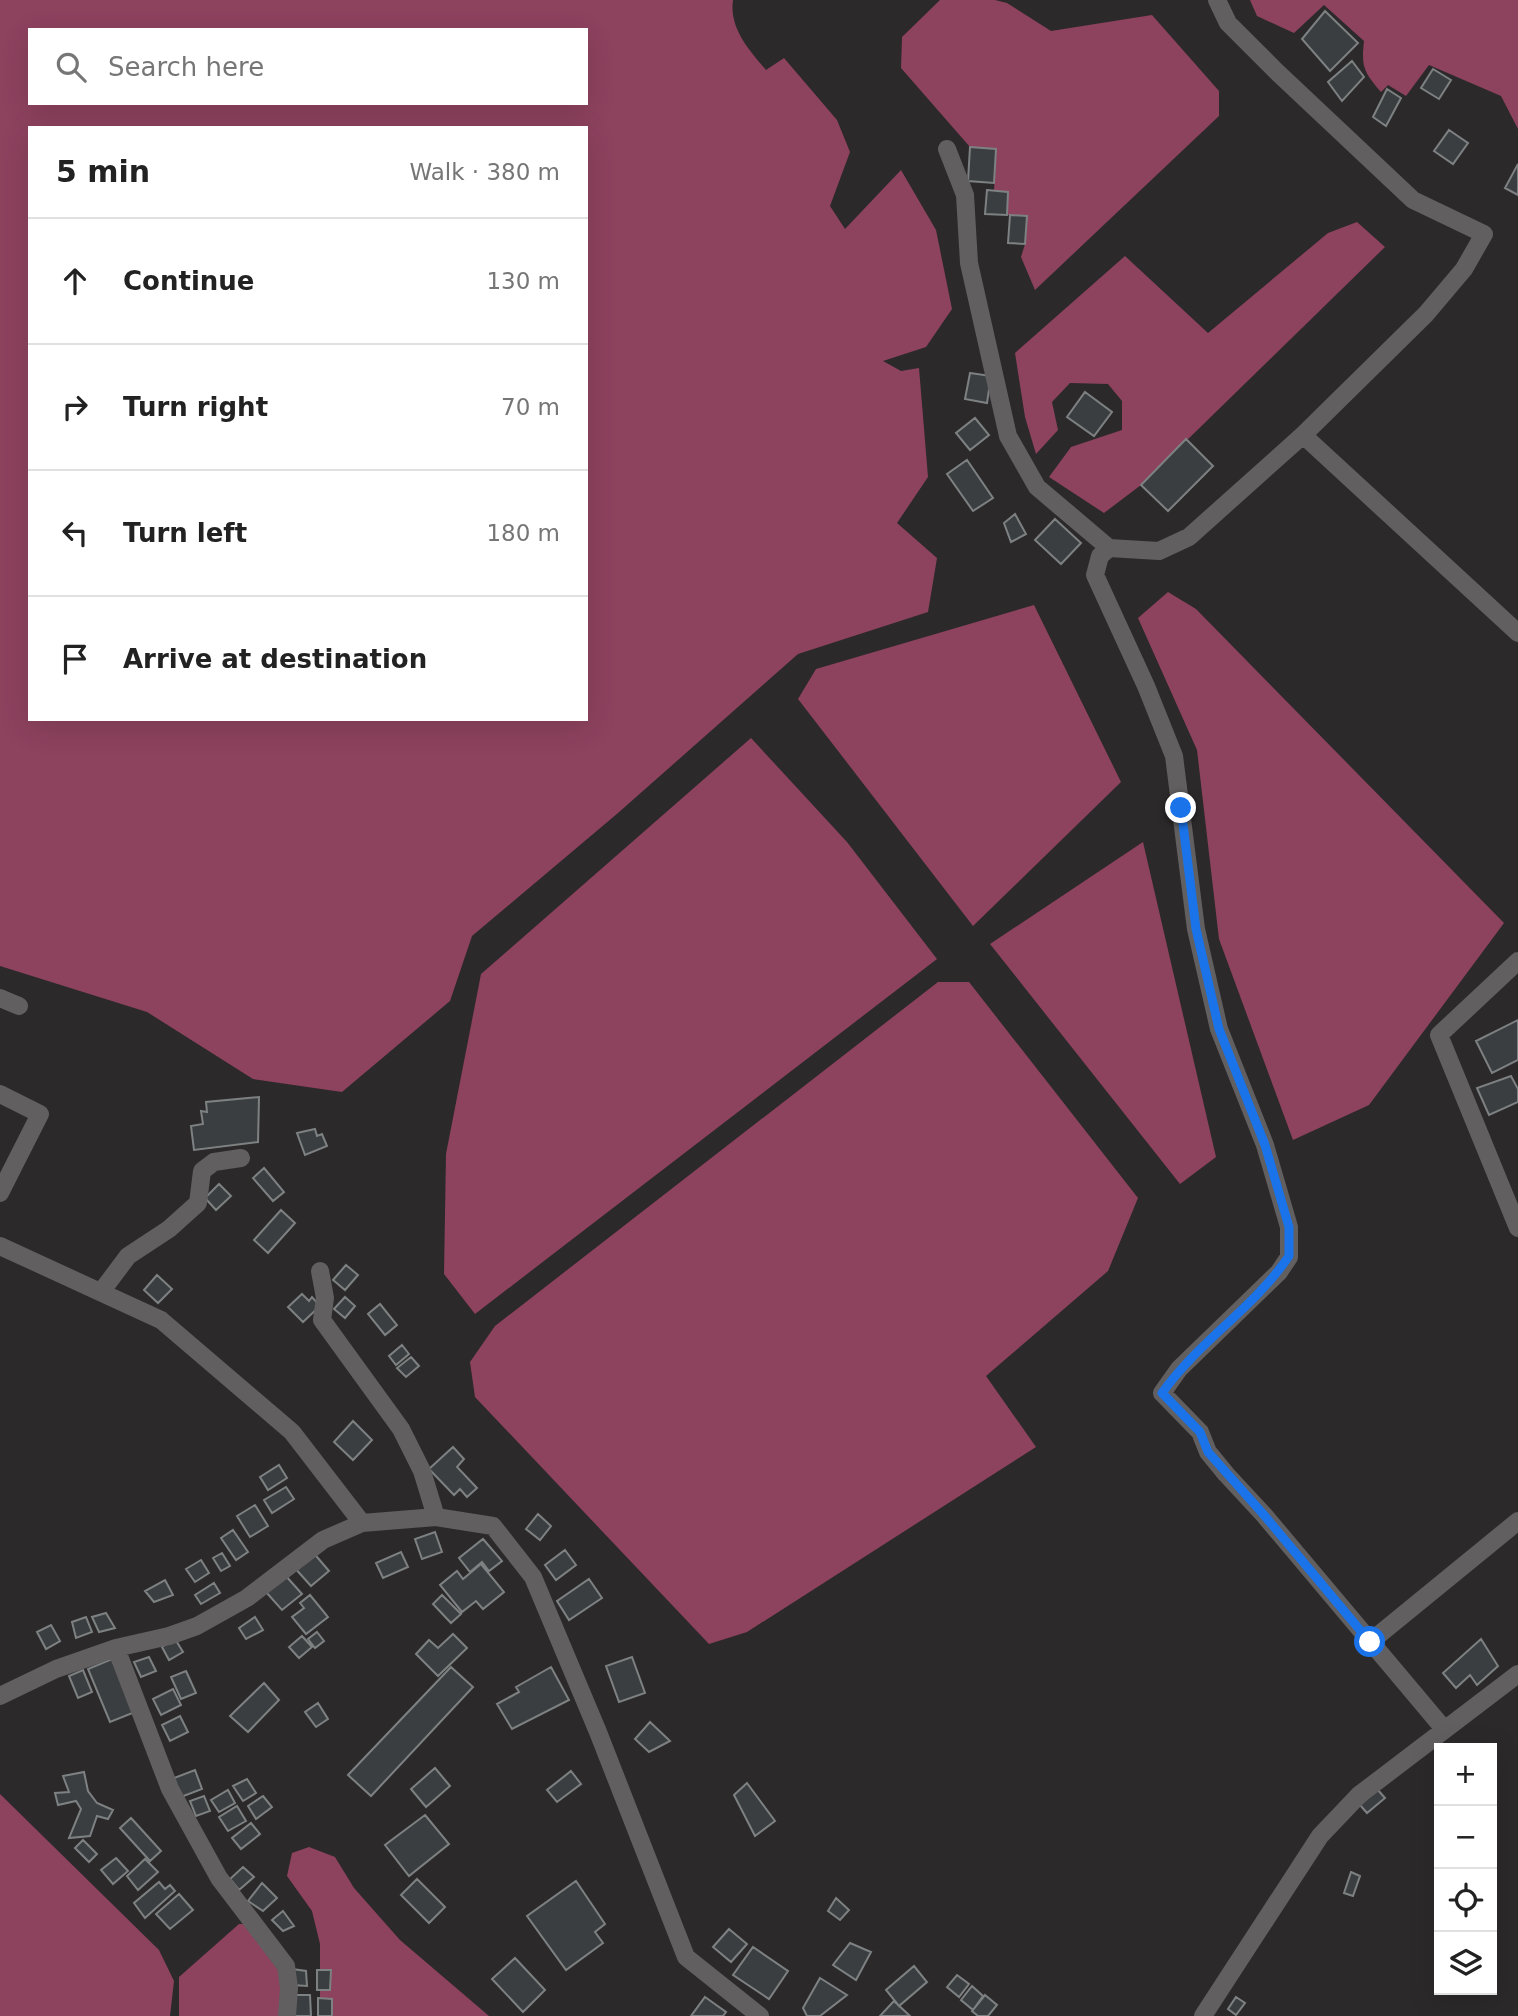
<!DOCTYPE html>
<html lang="en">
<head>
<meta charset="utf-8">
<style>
	body { margin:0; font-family:"DejaVu Sans",sans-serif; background:#f2f2f2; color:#222 }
	.controls { position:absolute; right:21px; bottom:21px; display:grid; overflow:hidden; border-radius:0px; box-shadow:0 7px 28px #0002 }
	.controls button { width:63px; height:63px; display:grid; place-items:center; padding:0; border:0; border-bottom:2px solid #e0e0e0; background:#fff; color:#222; font:35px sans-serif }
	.stop { position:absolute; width:21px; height:21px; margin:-16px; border:5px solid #1a73e8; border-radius:50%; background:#fff }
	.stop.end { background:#1a73e8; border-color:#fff; box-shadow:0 2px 7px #0008 }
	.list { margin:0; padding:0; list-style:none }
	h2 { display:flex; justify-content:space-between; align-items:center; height:91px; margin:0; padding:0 28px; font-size:30px }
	h2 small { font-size:23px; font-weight:400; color:#767676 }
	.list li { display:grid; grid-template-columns:46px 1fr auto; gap:21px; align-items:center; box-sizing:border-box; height:126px; padding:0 28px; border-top:2px solid #e0e0e0 }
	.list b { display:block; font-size:26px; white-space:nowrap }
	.list em { font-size:23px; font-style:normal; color:#767676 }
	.icon { flex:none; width:38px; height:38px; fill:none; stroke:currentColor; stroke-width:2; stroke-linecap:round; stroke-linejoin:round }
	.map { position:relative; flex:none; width:1518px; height:2016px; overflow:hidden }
	.search { position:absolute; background:#fff; box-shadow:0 7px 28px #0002; left:28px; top:28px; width:560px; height:77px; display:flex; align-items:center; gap:18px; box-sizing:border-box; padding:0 24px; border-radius:0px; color:#767676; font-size:26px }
	.panel { position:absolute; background:#fff; box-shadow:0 7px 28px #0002; left:28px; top:126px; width:560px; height:595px; border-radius:0px }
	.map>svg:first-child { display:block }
</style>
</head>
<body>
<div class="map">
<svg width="1518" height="2016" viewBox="0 0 1518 2016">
	<rect width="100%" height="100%" fill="#2c292a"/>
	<path fill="#8d425e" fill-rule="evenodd" d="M0,0H733C729,28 749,50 766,70L784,58L837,120L850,152L830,206L845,229L901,170L936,230L952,309L926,347L883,361L901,371L919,368L928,477L897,523L937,558L928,612L798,654L618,813L472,936L450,1001L342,1092L253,1079L147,1012L0,966ZM30,30H586V103H30ZM30,128H586V719H30Z
		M940,0H995L1007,3L1051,31L1152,15L1219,91V116L1035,290L1021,257L1025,244L1027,217L1007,215L1008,192L994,191L996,149L970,147L901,68L902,37Z
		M1250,0H1518V129L1501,96L1429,65L1406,96L1388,85L1381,92C1364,72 1361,67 1364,41L1324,5L1294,33L1257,16Z
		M1357,222L1385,247L1141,485L1104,513L1049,477L1071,447L1122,430V401L1108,384L1070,383L1052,402L1058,430L1036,454L1025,417L1015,353L1125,256L1208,333L1328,233Z
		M1168,592L1196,609L1504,923L1369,1105L1293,1140L1219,939L1197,750L1138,618Z
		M1034,605L1121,782L973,926L798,699L816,669Z
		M751,738L847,842L937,959L475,1314L444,1274L446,1154L481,974Z
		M1143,842L1216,1157L1180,1184L990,944Z
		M938,982H969L1138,1198L1108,1271L986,1376L1036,1447L747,1632L709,1644L475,1397L470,1362L495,1326Z
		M0,1794L159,1950L174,1981L170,2016H0Z
		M309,1847L335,1857L354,1888L400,1940L489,2016H320V1944L312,1911L287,1876L292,1853Z
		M239,1924H253L286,1973L284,2016H179V1977Z"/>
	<path fill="#3b3e40" stroke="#7d8182" stroke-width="2" d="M1325,11L1358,43L1330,71L1302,39Z
		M1352,61L1364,77L1342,101L1328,82Z
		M1433,69L1451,80L1439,99L1421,88Z
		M1387,89L1401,98L1386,126L1373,117Z
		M1449,130L1468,143L1453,164L1434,151Z
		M970,147L996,149L994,183L968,181Z
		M1518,164V195L1505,188Z
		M987,190L1008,192L1007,215L985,214Z
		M1010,215L1027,216L1025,244L1008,243Z
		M970,373L991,376L987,403L965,399Z
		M1085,392L1112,412L1094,436L1067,417Z
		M975,418L989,435L970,450L956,433Z
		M1186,439L1213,466L1168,511L1141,485Z
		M967,460L993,498L973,511L947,474Z
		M1015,514L1026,534L1011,542L1004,523Z
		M1055,519L1081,543L1061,564L1035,540Z
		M1518,1020V1060L1492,1073L1476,1041Z
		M1511,1076L1518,1089V1102L1489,1115L1477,1088Z
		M259,1097L258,1142L194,1150L191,1126L203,1124L201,1111L207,1112L206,1102Z
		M315,1129L317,1136L322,1134L327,1146L305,1155L297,1133Z
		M264,1168L284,1192L273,1201L253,1178Z
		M219,1184L231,1196L216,1210L205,1198Z
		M281,1210L295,1223L268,1253L254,1240Z
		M346,1265L358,1275L345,1290L333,1280Z
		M157,1275L172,1289L158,1303L144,1290Z
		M302,1294L309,1301L312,1297L320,1306L303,1322L288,1307Z
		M345,1297L355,1306L345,1318L334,1309Z
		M380,1304L397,1325L385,1335L368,1314Z
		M402,1345L409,1354L396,1365L389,1356Z
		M411,1357L419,1366L406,1377L397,1368Z
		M353,1421L372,1440L353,1460L334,1442Z
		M453,1447L464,1459L457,1467L477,1488L467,1497L460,1489L454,1495L429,1469Z
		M279,1465L287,1478L268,1490L260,1477Z
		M286,1487L294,1499L272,1513L264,1500Z
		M255,1505L268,1526L250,1537L237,1516Z
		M538,1514L551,1526L540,1540L526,1529Z
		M233,1530L248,1552L236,1560L221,1538Z
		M435,1532L442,1552L422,1559L415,1539Z
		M483,1539L502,1561L489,1571L482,1562L470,1572L459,1558Z
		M311,1550L329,1571L311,1586L293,1566Z
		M565,1550L576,1565L556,1580L545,1565Z
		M401,1552L408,1567L383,1578L376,1563Z
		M222,1553L230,1566L221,1571L213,1558Z
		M201,1560L209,1573L195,1582L186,1569Z
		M481,1564L504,1592L483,1609L476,1601L462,1612L440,1585L457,1571L463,1579Z
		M285,1575L302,1594L282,1610L266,1592Z
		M589,1579L602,1598L569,1620L557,1601Z
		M165,1580L173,1595L154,1602L145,1591Z
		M214,1583L220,1593L201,1604L195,1595Z
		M310,1595L328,1617L306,1634L292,1617L304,1608L300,1603Z
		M442,1595L461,1614L451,1623L433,1604Z
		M106,1613L115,1628L99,1632L92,1617Z
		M86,1617L92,1632L76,1638L72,1622Z
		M255,1617L263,1630L246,1639L239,1628Z
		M51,1625L60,1641L46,1649L37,1632Z
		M317,1632L324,1641L315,1648L308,1639Z
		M453,1634L467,1648L438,1676L416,1654L429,1640L438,1648Z
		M302,1636L312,1647L299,1658L289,1647Z
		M175,1639L183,1652L169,1660L162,1647Z
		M1481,1639L1498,1666L1477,1685L1470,1675L1456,1688L1443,1673Z
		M149,1657L156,1671L141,1677L134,1662Z
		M632,1657L645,1693L619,1702L606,1666Z
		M112,1659L135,1712L110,1722L88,1669Z
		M451,1667L473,1687L371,1796L348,1775Z
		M551,1667L569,1700L512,1729L497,1704L519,1692L516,1687Z
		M83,1670L92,1692L78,1698L69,1676Z
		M186,1671L196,1693L181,1699L171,1677Z
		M264,1683L279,1700L248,1732L230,1716Z
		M173,1689L181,1705L161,1715L153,1699Z
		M318,1703L328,1719L316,1727L305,1712Z
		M180,1716L188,1732L170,1741L162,1725Z
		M650,1722L670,1741L649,1752L635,1739Z
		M435,1768L450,1786L426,1807L411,1789Z
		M195,1770L202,1789L181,1797L174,1778Z
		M571,1771L581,1784L557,1802L547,1790Z
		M84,1772L88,1791L97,1803L113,1810L108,1819L97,1816L90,1836L69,1838L81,1809L76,1801L58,1805L55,1793L69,1792L63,1776Z
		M247,1779L256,1793L243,1801L233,1786Z
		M747,1783L775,1821L755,1836L734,1795Z
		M1377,1789L1385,1798L1367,1813L1360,1805Z
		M228,1790L235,1803L219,1812L211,1800Z
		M204,1796L210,1811L196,1816L190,1801Z
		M263,1796L272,1807L256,1819L248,1806Z
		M237,1806L246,1821L228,1831L219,1817Z
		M425,1815L449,1844L409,1876L385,1845Z
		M131,1818L161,1851L150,1861L120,1828Z
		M251,1823L260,1834L241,1849L232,1838Z
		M83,1840L97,1854L89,1862L75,1848Z
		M116,1858L128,1871L113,1884L101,1870Z
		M145,1859L158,1872L138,1890L127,1876Z
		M243,1867L254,1877L239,1890L230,1879Z
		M1351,1872L1360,1876L1353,1896L1344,1893Z
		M417,1879L445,1907L429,1923L401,1895Z
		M576,1881L605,1924L595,1932L603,1943L566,1970L527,1916Z
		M159,1882L165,1889L170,1885L175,1891L145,1918L134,1903Z
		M262,1883L277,1898L263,1911L248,1901Z
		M179,1894L193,1910L170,1929L156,1914Z
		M836,1898L849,1910L840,1920L828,1911Z
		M283,1911L294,1926L283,1931L272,1920Z
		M729,1929L747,1944L731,1962L713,1947Z
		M850,1943L871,1952L856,1980L833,1965Z
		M753,1947L788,1971L769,1999L733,1975Z
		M515,1958L545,1990L523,2012L492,1979Z
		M914,1966L927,1982L899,2006L886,1990Z
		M292,1969L306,1971L307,1986L292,1985Z
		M317,1970H331L330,1990H317Z
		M957,1975L969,1984L959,1997L947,1987Z
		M820,1978L847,1995L820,2016H807L803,2008Z
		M972,1986L983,1996L973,2010L961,2000Z
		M293,1995H310L311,2016H294Z
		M985,1995L997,2005L988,2016H978L972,2011Z
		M705,1997L726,2012L723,2016H691Z
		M1236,1997L1245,2003L1236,2015L1228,2009Z
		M318,1998L332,1999V2016H318Z
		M894,2001L910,2016H880Z"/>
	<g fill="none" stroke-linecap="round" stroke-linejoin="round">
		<path stroke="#615f60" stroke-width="18" d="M1217,0L1228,23L1277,72L1413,200L1484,234L1464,269L1426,314L1303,435L1518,633
			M947,149L965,195L969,263L1008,436L1037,487L1109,548L1159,551L1189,537L1303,435
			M1109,548L1100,556L1095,575L1146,686L1174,756L1196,929L1219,1029L1265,1145L1289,1227V1257L1279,1272L1179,1369L1162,1393L1200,1432L1208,1452L1226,1474L1264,1515L1444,1729
			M1518,961L1439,1035L1518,1228
			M0,998L19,1006
			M0,1094L40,1114L0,1193
			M0,1246L161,1320L292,1432L362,1523
			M320,1271L325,1298L322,1320L401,1429L422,1471L436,1517
			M101,1292L128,1256L169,1229L198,1203L202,1171L214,1162L241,1158
			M1370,1642L1518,1521
			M116,1648L170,1789L219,1878L286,1966L289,1988L287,2016
			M0,1696L56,1669L116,1648L169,1636L197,1626L247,1598L323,1540L362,1523L436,1517L493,1526L533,1577L598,1732L686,1957L760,2016
			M1203,2016L1320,1836L1359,1795L1518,1674"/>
	</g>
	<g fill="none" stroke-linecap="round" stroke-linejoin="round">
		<path stroke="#1a73e8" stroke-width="9" d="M1181,808L1196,929L1219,1029L1265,1145L1289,1227V1256C1254,1308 1198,1342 1162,1393L1200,1432L1208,1452L1264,1515L1370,1642"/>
	</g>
</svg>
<div class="controls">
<button>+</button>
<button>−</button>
<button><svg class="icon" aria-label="locate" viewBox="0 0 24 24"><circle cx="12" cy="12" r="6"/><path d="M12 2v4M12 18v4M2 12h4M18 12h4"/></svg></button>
<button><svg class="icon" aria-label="layers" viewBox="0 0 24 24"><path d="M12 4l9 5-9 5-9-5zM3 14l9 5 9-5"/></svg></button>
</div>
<div class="stop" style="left:1370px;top:1642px"></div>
<div class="stop end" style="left:1181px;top:808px"></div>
<div class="search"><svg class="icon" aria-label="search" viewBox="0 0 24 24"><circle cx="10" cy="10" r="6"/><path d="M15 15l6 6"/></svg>Search here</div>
<section class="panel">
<h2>5 min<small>Walk · 380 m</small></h2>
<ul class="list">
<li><svg class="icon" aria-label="ahead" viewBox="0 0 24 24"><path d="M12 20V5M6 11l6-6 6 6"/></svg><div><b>Continue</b></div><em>130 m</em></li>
<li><svg class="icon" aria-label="right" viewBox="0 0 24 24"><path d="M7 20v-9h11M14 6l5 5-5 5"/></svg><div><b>Turn right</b></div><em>70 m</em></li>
<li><svg class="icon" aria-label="left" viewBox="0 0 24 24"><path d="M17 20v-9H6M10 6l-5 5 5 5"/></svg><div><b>Turn left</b></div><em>180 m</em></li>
<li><svg class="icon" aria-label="arrive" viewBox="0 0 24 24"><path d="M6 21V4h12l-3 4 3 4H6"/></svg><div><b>Arrive at destination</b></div></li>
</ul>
</section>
</div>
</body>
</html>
